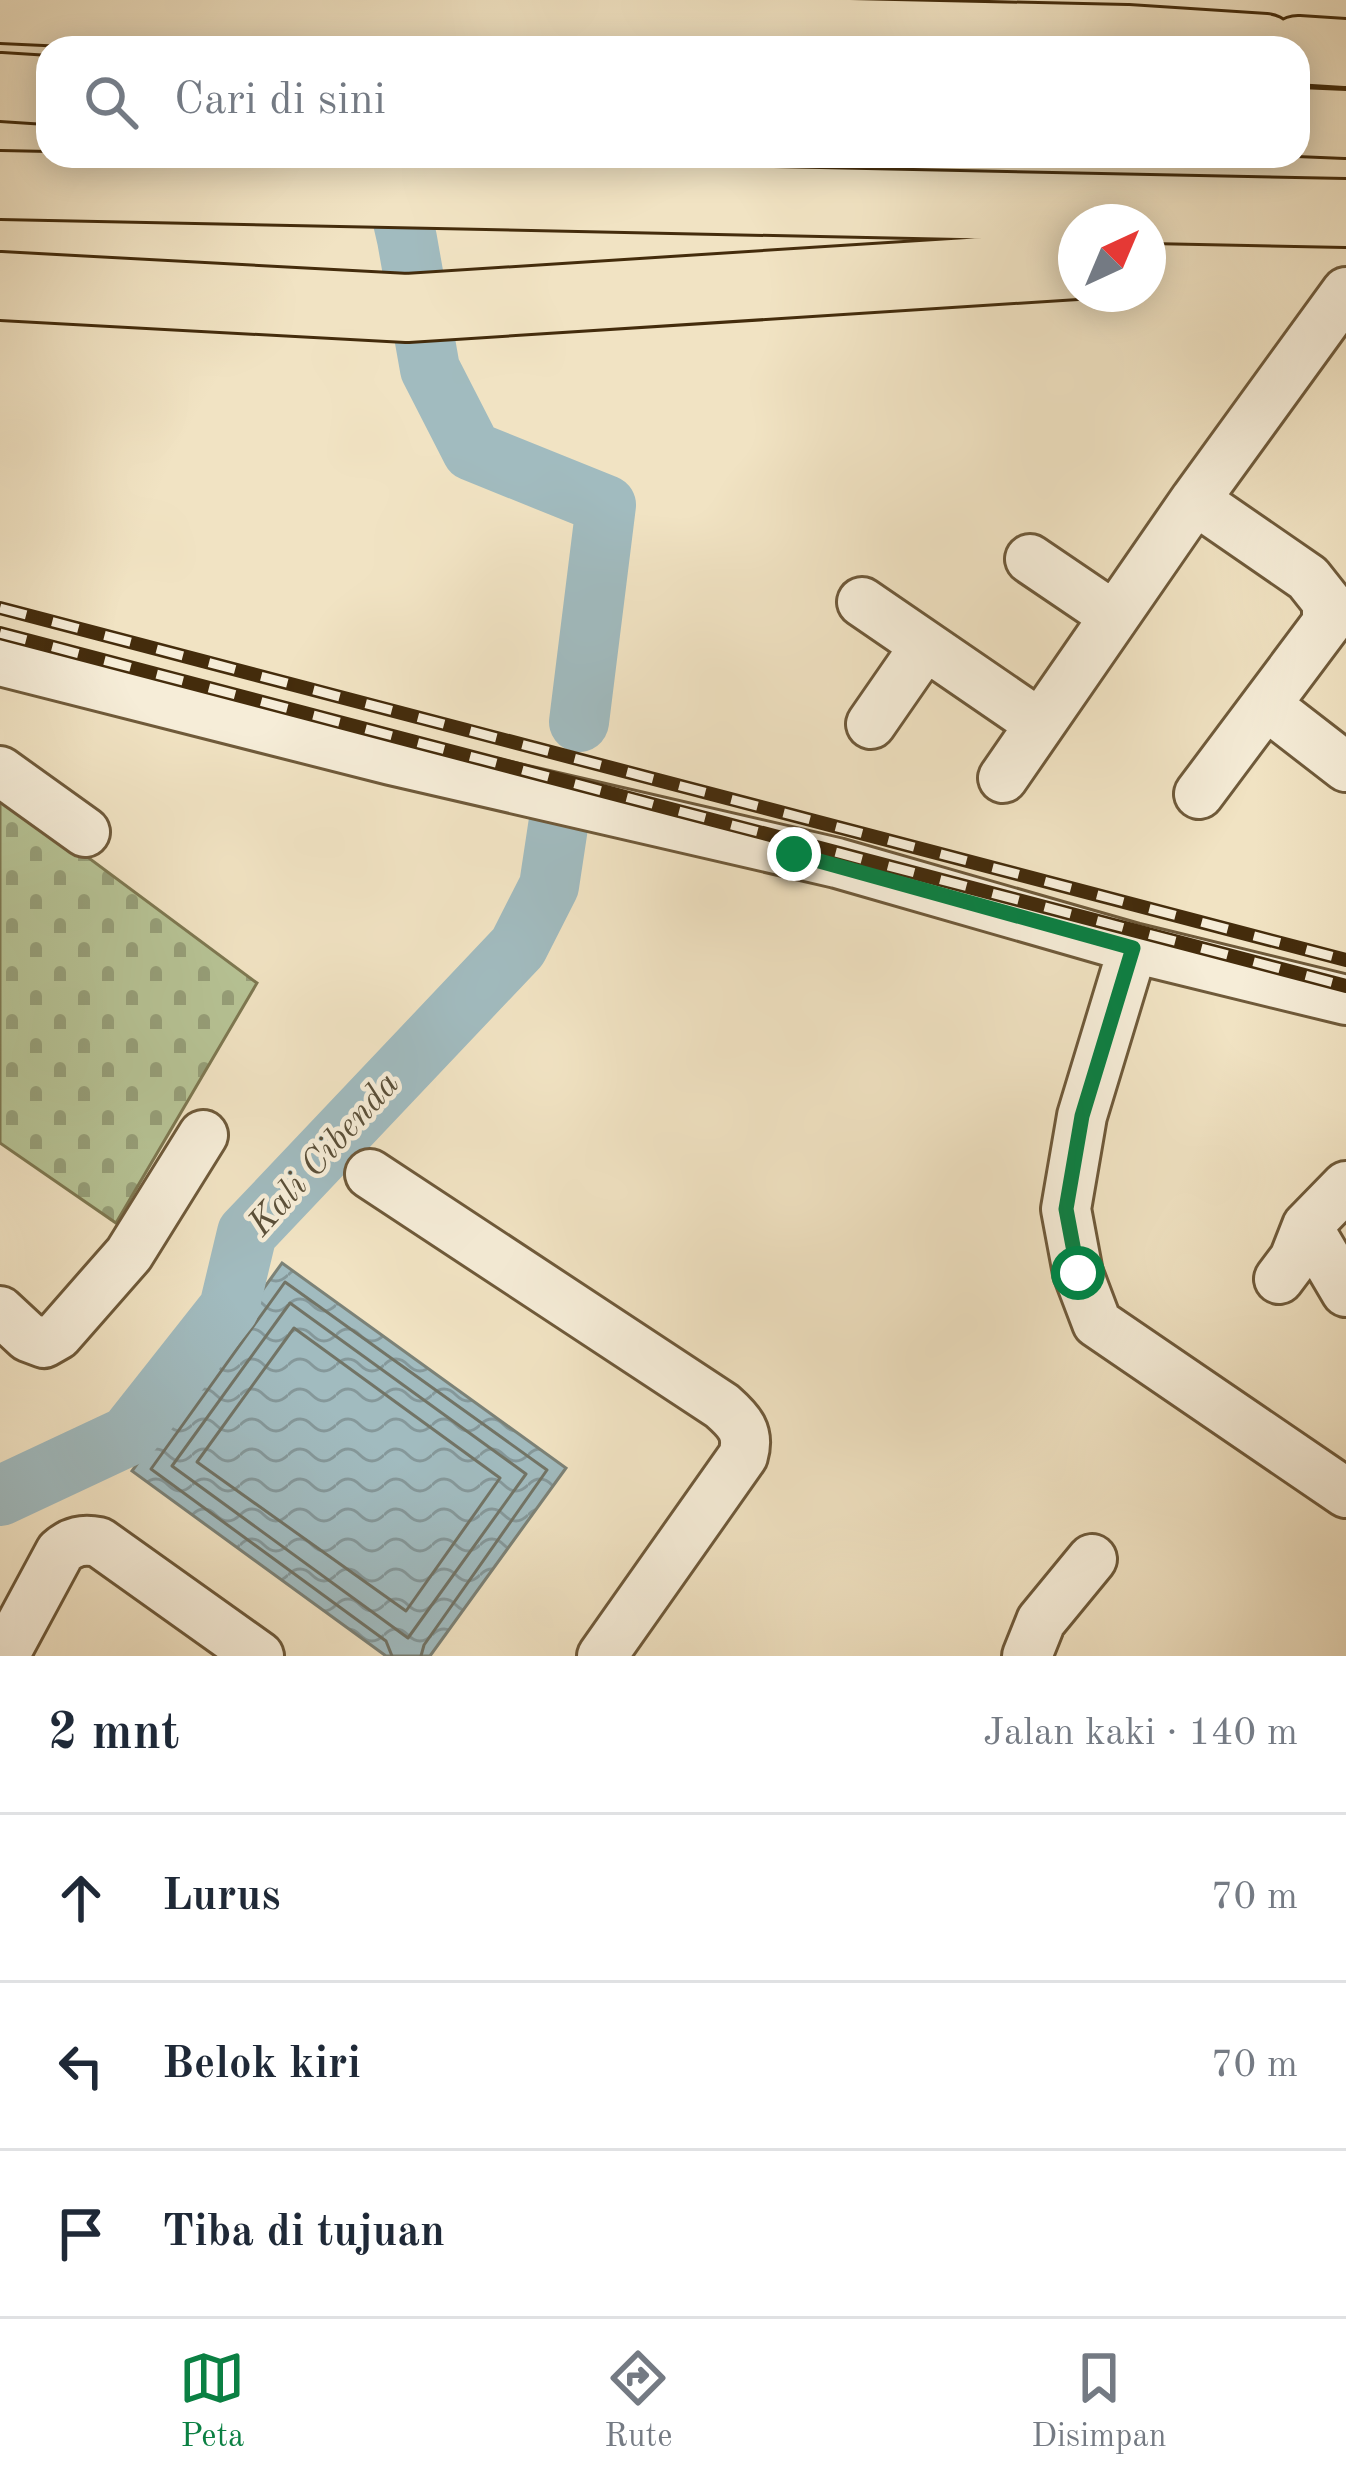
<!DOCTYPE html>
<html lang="id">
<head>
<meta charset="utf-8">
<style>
	body { margin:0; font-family:"Old Standard TT",serif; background:#f2f2f3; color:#1f2937 }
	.compass { position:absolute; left:1058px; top:204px; width:108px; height:108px; border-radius:50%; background:#fff; box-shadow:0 6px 30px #0003; rotate:44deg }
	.stop { position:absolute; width:36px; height:36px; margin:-27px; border:9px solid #0b8043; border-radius:50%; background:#fff }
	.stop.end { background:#0b8043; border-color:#fff; box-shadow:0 3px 12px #0008 }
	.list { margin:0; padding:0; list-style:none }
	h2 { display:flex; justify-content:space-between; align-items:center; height:156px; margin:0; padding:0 48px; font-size:51px }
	h2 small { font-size:39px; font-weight:400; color:#747a83 }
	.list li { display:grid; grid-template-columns:78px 1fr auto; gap:36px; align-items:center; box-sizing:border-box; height:168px; padding:0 48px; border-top:3px solid #e0e1e3 }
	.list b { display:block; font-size:45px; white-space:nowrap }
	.list em { font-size:39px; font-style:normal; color:#747a83 }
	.icon { flex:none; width:66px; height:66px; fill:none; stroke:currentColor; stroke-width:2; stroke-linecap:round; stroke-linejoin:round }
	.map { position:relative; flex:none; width:1346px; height:1656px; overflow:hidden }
	.search { position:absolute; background:#fff; box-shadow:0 6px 30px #0003; left:36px; right:36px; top:36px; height:132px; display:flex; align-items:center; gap:30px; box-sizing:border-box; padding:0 42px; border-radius:36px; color:#747a83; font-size:45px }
	.sheet { height:660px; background:#fff }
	nav { display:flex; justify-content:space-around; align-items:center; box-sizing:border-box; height:168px; border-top:3px solid #e0e1e3; background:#fff; font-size:33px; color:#747a83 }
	nav a { display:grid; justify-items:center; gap:6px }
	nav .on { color:#0b8043 }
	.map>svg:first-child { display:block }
</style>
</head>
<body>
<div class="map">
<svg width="1346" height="1656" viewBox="0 0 1346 1656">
	<defs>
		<pattern id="cemetery-stones" width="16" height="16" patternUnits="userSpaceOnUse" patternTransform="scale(3)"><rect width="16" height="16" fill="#b7c496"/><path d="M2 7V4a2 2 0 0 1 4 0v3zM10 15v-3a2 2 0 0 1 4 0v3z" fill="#969f79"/></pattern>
		<pattern id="water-waves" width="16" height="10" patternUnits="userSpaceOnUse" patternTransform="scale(3)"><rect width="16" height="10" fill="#a1bbbf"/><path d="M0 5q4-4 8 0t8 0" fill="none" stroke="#85989a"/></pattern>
	</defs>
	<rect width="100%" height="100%" fill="#f1e3c3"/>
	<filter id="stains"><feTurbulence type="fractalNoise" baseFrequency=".00167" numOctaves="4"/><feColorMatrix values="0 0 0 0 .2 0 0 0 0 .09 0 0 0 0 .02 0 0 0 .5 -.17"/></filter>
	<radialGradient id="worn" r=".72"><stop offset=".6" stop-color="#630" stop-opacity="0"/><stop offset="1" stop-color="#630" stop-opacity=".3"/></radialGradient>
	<path fill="url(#cemetery-stones)" stroke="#7e7851" stroke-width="3" d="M0,792L257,983L116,1223L0,1143Z"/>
	<path fill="url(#water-waves)" stroke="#7c8277" stroke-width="3" d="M282,1263L566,1468L430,1656H386L132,1471Z"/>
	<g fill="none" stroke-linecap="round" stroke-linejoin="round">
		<path stroke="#727466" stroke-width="3" d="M290,1303L526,1474L408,1638L172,1466Z
			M294,1328L500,1478L406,1611L197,1462Z
			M392,1656L386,1641L151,1469L285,1282L547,1470L424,1645L421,1656"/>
		<path stroke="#a1bbbf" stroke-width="60" d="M388,156L407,239L430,369L472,451L606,505L579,722
			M0,1496L128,1436L229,1308L247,1233L518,947L549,886L559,820"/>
		<g stroke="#6f5a3a" stroke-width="54">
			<path id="minor" d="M1195,500L1308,578L1327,602V623L1199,794
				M1030,559L1114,616
				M862,602L1040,724
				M0,661L391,760L837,863L1133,948L1346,1000
				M1266,705L1346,767
				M871,724L925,646
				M0,771L85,832
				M1003,778L1195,500L1346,292
				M1133,948L1082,1116L1066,1209L1078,1273L1097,1323L1346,1493
				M370,1174L722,1406C739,1421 750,1432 743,1456L602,1656
				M1307,1226L1346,1292
				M1279,1279L1294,1259L1307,1226L1346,1186
				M0,1311L28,1337L44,1343L58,1335L129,1254L203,1135
				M4,1656L60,1552C72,1541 83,1539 99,1542L259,1656
				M1027,1656L1041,1621L1092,1559"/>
		</g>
		<g stroke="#442c0c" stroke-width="72">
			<path id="highway" d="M0,9L500,32L850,33L1127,39L1265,48
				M1298,50L1346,53
				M0,87L48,90
				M1298,122L1346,124
				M0,185L1346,213
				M0,286L407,308L1076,265"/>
		</g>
		<use href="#minor" stroke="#f6edd8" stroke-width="48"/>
		<use href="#highway" stroke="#f1e3c3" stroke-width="66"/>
		<g stroke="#442c0c" stroke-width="14">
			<path id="rail" d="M0,608L1346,960
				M0,633L1346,986"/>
		</g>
		<use href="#rail" stroke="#f6edd8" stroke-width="9" stroke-dasharray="27" stroke-linecap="butt"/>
	</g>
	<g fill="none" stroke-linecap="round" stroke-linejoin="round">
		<path stroke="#0b8043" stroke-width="15" d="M794,854L1133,948L1082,1116L1066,1209L1078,1273"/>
	</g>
	<g text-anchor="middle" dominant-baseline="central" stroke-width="9" stroke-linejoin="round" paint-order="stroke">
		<g font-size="36" font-style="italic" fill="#5b5039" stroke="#f6edd8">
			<text transform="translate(325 1155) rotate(-48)">Kali Cibenda</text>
		</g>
	</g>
	<rect width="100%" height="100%" filter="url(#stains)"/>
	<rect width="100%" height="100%" fill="url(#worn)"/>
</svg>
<svg class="compass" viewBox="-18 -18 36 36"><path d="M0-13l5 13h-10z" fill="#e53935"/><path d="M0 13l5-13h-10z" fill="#747a83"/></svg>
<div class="stop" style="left:1078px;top:1273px"></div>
<div class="stop end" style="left:794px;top:854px"></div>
<div class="search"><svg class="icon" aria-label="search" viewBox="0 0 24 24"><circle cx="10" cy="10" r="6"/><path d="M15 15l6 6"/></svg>Cari di sini</div>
</div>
<section class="sheet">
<h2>2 mnt<small>Jalan kaki · 140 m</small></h2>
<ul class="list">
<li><svg class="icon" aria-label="ahead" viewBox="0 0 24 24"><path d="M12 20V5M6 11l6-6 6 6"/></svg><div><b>Lurus</b></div><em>70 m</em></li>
<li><svg class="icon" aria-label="left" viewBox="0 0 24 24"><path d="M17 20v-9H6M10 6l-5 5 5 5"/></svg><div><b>Belok kiri</b></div><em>70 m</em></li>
<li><svg class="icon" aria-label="arrive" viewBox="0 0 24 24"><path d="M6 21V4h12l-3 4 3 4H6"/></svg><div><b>Tiba di tujuan</b></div></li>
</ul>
</section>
<nav>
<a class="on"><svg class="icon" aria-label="map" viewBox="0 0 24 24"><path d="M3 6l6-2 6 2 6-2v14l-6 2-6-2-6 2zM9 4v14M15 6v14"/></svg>Peta</a>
<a><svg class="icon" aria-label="directions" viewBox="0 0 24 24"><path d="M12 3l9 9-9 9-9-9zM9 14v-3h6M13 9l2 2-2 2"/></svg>Rute</a>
<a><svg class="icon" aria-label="saved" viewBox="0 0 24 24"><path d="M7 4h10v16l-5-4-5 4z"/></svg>Disimpan</a>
</nav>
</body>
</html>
